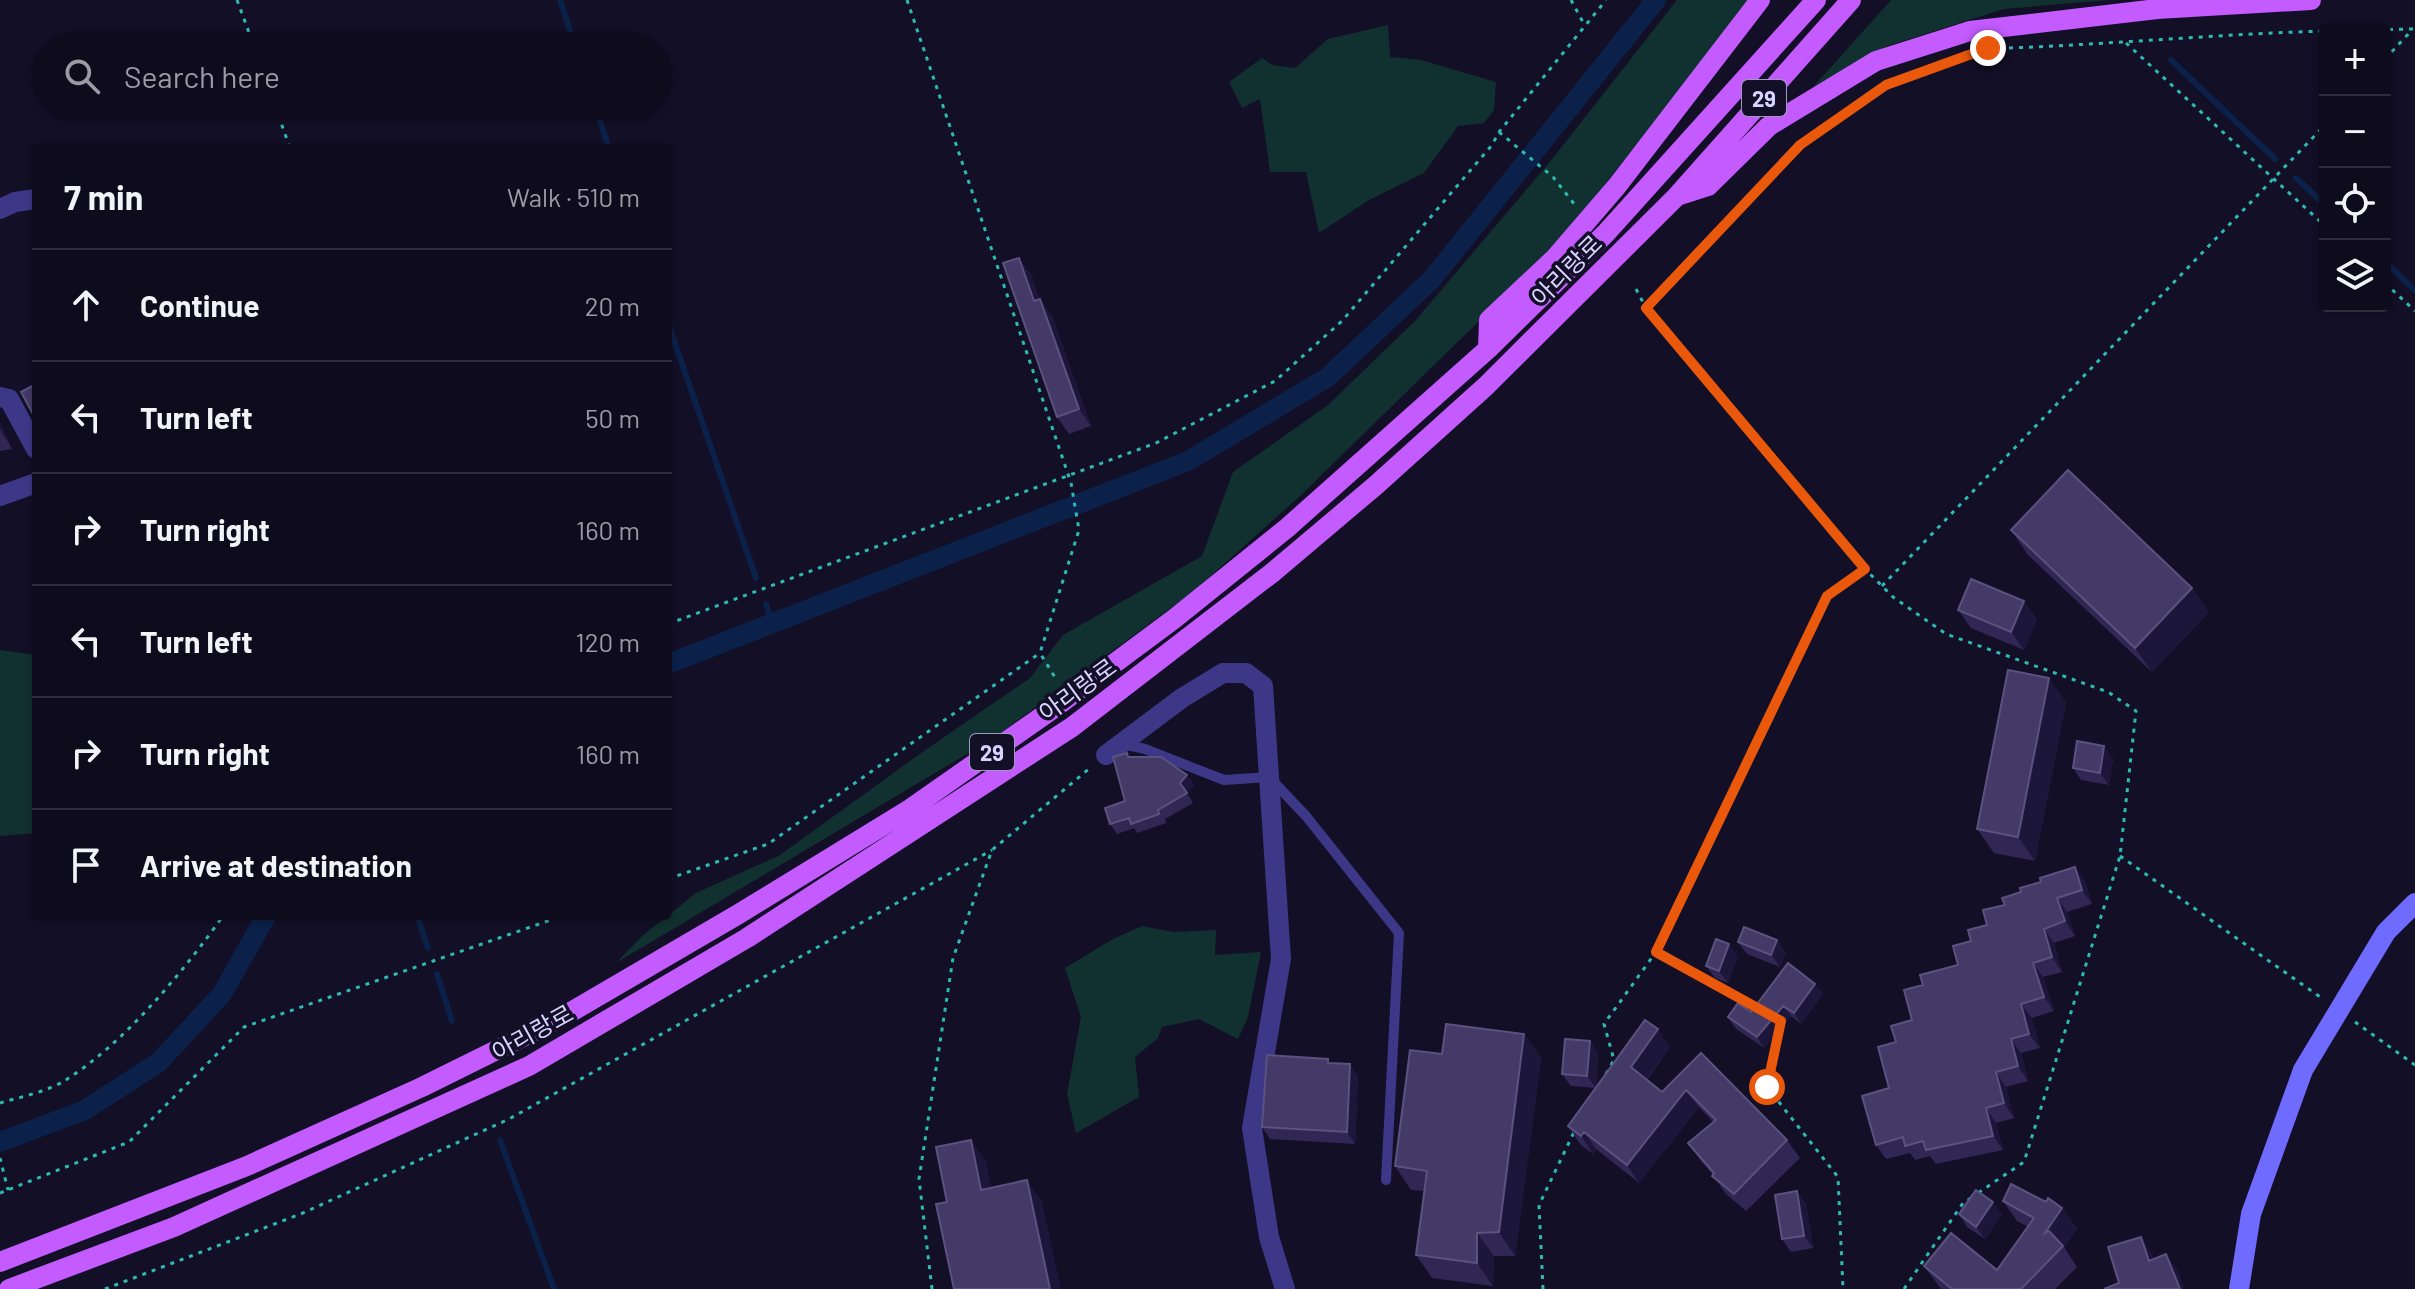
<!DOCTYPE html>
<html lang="en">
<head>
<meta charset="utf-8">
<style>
	body { margin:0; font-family:Barlow,"Noto Sans KR",sans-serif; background:#171426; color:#f1f3f6 }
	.controls { position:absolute; right:24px; top:24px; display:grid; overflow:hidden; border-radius:8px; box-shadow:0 2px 6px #0004 }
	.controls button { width:72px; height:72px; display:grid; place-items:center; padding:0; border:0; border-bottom:2px solid #2e2b3b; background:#0e0b1d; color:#f1f3f6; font:40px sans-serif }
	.stop { position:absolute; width:24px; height:24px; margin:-18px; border:6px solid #ea580c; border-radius:50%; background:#fff }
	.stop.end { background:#ea580c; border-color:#fff; box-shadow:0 2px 8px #0008 }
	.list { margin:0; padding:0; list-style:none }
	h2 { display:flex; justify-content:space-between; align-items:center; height:104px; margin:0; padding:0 32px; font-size:34px }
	h2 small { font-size:26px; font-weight:400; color:#9b9ba4 }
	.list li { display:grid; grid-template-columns:52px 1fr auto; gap:24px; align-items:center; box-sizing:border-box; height:112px; padding:0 32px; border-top:2px solid #2e2b3b }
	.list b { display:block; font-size:30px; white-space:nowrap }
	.list em { font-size:26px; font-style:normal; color:#9b9ba4 }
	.icon { flex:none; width:44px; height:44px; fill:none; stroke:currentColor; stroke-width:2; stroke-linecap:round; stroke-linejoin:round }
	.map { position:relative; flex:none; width:2415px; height:1289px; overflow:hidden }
	.search { position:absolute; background:#0e0b1d; box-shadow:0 2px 6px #0004; left:32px; top:32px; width:640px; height:88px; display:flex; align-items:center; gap:20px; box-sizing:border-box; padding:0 28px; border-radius:44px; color:#9b9ba4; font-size:30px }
	.panel { position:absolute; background:#0e0b1d; box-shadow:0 2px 6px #0004; left:32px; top:144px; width:640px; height:776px; border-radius:8px }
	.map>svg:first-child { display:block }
</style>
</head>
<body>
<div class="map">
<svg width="2415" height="1289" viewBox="0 0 2415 1289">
	<rect width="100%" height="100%" fill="#130f27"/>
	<path fill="#113130" d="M1677,0H1750L1559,243L1301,495L1194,591L992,739L616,963L641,937L696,893L780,855L921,753L1030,678L1063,635L1202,556L1233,472L1328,405L1415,321L1553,158Z
		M1891,0H2110L2004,9L1887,46L1813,87Z
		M1388,25L1390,57L1421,60L1496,82L1494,110L1484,123L1458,126L1424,173L1369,200L1319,233L1306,172H1270L1260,99L1242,108L1229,82L1262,58L1272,65L1295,68L1328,39Z
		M0,650L36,655V833L0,836Z
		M1142,926L1173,932L1216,930L1215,955L1261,952L1248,1017L1238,1039L1199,1019L1162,1027L1158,1038L1135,1057L1139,1097L1076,1133L1067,1094L1081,1017L1065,968L1113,939Z"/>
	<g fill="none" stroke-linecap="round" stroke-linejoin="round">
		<path stroke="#0b2149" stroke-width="6" d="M560,0L575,46
			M2171,60L2275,159
			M595,106L609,148
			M2296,178L2325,205
			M2385,262L2415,290
			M668,323L756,578
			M766,604L772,624
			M417,916L428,948
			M437,974L452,1021
			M500,1140L554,1289"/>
		<path stroke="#0b2149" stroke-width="20" d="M668,664L1188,461L1328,377L1432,279L1656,0
			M0,1142L85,1110L159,1062L222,994L266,916"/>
		<path stroke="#2cbbb3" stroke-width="3" stroke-dasharray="4 6" stroke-linecap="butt" d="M237,0L254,46
			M907,0L1071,483L1079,530L1040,653L1056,679
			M1571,0L1585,26
			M2359,30L2415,29
			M2126,43L2325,226
			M2009,48C2115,44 2220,34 2325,31
			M2385,59L2412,30
			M275,106L290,148
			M1499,132L1553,177L1575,205
			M2385,283L2415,311
			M1636,289L1646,308L1865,569L1893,597L1946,634L2108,692L2136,711L2120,856L2024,1162L1978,1193
			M1646,308L1800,145L1886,85L1982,50
			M1882,586L2325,125
			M668,624L1156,443L1275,381L1342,321L1492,145L1499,132L1606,0
			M2120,856L2323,999
			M668,879L768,844L1040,653
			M1656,953L1758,1009
			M2355,1022L2415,1065
			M1779,1027L1767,1087L1838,1177L1843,1289
			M1606,1074L1614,1060L1604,1024L1656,952L1827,596L1865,569
			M0,1103C20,1097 46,1092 64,1081C124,1044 182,973 223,916
			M0,1158L8,1190
			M0,1193L129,1142L244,1027L562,916
			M105,1289L303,1213L509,1119L992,850
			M932,1289L919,1179L953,958L992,850L1090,768
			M1543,1289L1539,1205L1575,1130
			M1904,1289L1963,1203L1971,1198"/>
		<path stroke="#3c3887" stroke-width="10" d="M1123,744L1145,749L1224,780L1269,777L1306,816L1399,933L1386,1180"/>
		<path stroke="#3c3887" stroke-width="20" d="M0,209L15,202L36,199
			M0,397L9,399L36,449
			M0,496L36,483
			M1106,755L1182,698L1223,673H1246L1263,686L1281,959L1252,1128L1269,1237L1285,1289"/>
		<path stroke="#706bff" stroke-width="20" d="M2239,1289L2251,1214L2303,1070L2386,932L2415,903"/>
		<path stroke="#c35bff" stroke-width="20" d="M1677,196L1708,186L1769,126L1876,61L1970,31L2157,9L2311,0
			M1488,349L1489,320L1555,258L1617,186L1760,0
			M0,1262L247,1166L422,1087L559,1019L737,915L910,809L1057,706L1174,619L1287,528L1488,349L1606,233L1816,0
			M9,1289L174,1227L529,1066L747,938L1072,727L1272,573L1375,486L1486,386L1677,196L1851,0"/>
	</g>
	<path fill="#312755" d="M1019,258L1031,275L1039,299L1052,316L1091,426L1069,434L1057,417Z
		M0,423L12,449L0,451Z
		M2011,530L2192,588L2209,612L2152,672L2028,555Z
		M2024,601L2037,620L2024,650L1971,628L1958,610Z
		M2066,702L2035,861L1994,853L1977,829Z
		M1130,757L1187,775L1194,785L1187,792L1193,803L1165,819L1166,823L1137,833L1134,828L1117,834L1110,824L1125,801Z
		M2113,759L2109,785L2081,780L2073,768Z
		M2085,881L2092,904L2067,912L2075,936L2054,943L2062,972L2043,977L2054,1011L2032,1018L2040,1048L2021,1053L2028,1081L2006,1087L2014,1118L1996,1123L2003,1150L1936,1164L1930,1156L1915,1160L1910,1153L1886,1159L1876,1145L1889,1088L1896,1042L1912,1020L1923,985L1958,965L1971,941L2005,905L2021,892Z
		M1777,940L1786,953L1780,967L1747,954L1738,942Z
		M1738,956L1728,983L1715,978L1706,966Z
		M1815,984L1823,994L1801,1024L1791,1016L1764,1048L1735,1028L1728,1017L1751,1012Z
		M1524,1034L1541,1058L1515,1256H1494L1493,1286L1432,1278L1416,1255L1424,1191L1411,1190L1395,1166L1442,1054Z
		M1590,1041L1598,1054L1596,1088L1670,1047L1647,1080L1662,1092L1701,1053L1787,1140L1800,1158L1746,1211L1725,1193L1713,1175L1701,1161L1688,1143L1713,1122L1699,1107L1639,1183L1596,1149L1593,1154L1580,1144L1568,1126L1595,1088L1571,1086L1562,1074Z
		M1331,1063L1358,1076L1355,1144L1270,1139L1262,1127Z
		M1797,1191L1806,1204L1813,1248L1791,1252L1782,1239Z
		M2003,1201L2046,1202L2062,1208L2077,1229L2064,1247L2077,1267L2055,1289H1941L1924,1266L1997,1270L2028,1227L2017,1221Z
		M1959,1214H2002L1985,1239L1967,1227Z"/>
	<path fill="#1d163b" d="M1019,258L1031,275L1046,318L1034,301Z
		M1040,299L1052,316L1091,426L1079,409Z
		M0,423L12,449L0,429Z
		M2192,588L2209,612L2152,672L2135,648Z
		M2024,601L2037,620L2024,650L2011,632Z
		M2049,678L2066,702L2035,861L2018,837Z
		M2104,746L2113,759L2109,785L2100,773Z
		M1187,775L1194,785L1187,792L1193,803L1180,783Z
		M2075,867L2085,881L2092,904L2082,890Z
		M2057,898L2067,912L2075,936L2065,921Z
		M2044,929L2054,943L2062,972L2052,957Z
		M1777,940L1786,953L1780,967L1771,955Z
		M1729,944L1738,956L1728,983L1719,971Z
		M2033,963L2043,977L2054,1011L2044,997Z
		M1815,984L1823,994L1801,1024L1794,1013Z
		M2021,1004L2032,1018L2040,1048L2029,1034Z
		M1783,1006L1791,1016L1764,1048L1757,1037Z
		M1658,1029L1670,1047L1643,1084L1631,1067Z
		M1524,1034L1541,1058L1515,1256L1499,1232Z
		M2011,1039L2021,1053L2028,1081L2018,1066Z
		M1590,1041L1598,1054L1596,1088L1587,1076Z
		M1350,1064L1358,1076L1355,1144L1347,1132Z
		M1996,1072L2006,1087L2014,1118L2004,1103Z
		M1686,1090L1699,1107L1639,1183L1627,1165Z
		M1986,1108L1996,1123L2003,1150L1993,1136Z
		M1584,1132L1596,1149L1593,1154L1581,1136Z
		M971,1140L986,1162L997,1212L981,1190Z
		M1027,1180L1042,1202L1061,1289H1050Z
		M1797,1191L1806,1204L1813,1248L1804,1236Z
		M1993,1202L2002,1214L1985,1239L1976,1227Z
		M2062,1208L2077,1229L2064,1247L2045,1233Z
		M1477,1233L1494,1256L1493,1286L1477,1263Z
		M2141,1237L2152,1254L2160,1278L2149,1261Z
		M2166,1254L2178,1271L2185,1289H2180Z"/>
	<path fill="#433a67" stroke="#5a527f" stroke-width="2" d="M1019,258L1034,301L1040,299L1079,409L1057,417L1003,263Z
		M36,384V413L33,414L21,392Z
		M2068,470L2192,588L2135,648L2011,530Z
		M1971,579L2024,601L2011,632L1958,610Z
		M2008,670L2049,678L2018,837L1977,829Z
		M2077,741L2104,746L2100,773L2073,768Z
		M1127,753L1128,757H1161L1187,775L1180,783L1187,793L1158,810L1159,814L1131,824L1129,818L1110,824L1105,808L1125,801L1113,757Z
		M2075,867L2082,890L2057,898L2065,921L2044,929L2052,957L2033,963L2044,997L2021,1004L2029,1034L2011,1039L2018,1066L1996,1072L2004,1103L1986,1108L1993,1136L1926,1150L1923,1141L1905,1146L1903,1137L1876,1145L1862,1096L1889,1088L1878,1047L1896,1042L1891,1026L1912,1020L1904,990L1923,985L1920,975L1958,965L1953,946L1971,941L1968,930L1987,925L1983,910L2005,905L2002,898L2021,892L2020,888L2041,882L2040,878Z
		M1744,927L1777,940L1771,955L1738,942Z
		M1716,939L1729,944L1719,971L1706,966Z
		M1788,963L1815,984L1794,1013L1783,1006L1757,1037L1728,1017L1738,1003L1751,1012Z
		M1645,1020L1658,1029L1631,1067L1662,1092L1701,1053L1787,1140L1734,1194L1712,1176L1714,1173L1688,1143L1716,1120L1686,1090L1627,1165L1584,1132L1581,1136L1568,1126Z
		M1446,1024L1524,1034L1499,1232L1477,1233V1263L1416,1255L1427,1171L1395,1166L1410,1050L1442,1054Z
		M1565,1039L1590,1041L1587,1076L1562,1074Z
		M1267,1055L1328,1059V1063L1350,1064L1347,1132L1262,1127Z
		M971,1140L981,1190L1027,1180L1050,1289H954L936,1204L947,1202L936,1147Z
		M2011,1184L2046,1202L2048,1198L2062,1208L2045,1233L2049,1231L2063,1246L2021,1289H1952L1924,1266L1951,1233L1997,1270L2034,1218L2003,1201Z
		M1976,1190L1993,1202L1976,1227L1959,1214Z
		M1797,1191L1804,1236L1782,1239L1775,1195Z
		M2141,1237L2149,1261L2166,1254L2180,1289H2104L2119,1283L2108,1247Z"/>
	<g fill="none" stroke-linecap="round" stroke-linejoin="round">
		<path stroke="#ea580c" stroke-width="10" d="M1767,1087L1781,1021L1656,952L1827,596L1865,569L1646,308L1800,145L1886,85L1988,48"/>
	</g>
	<g text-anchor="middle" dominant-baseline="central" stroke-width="7" stroke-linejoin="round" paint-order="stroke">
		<g fill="#130f27" stroke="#9e99be" stroke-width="2">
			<rect x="1742" y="80" width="44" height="36" rx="6"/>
			<rect x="970" y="734" width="44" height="36" rx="6"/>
		</g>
		<g font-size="22" font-weight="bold" fill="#d9d4ff">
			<text x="1764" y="98">29</text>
			<text x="992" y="752">29</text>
		</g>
		<g font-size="24" fill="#d9d4ff" stroke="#130f27">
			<text transform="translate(1566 270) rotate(-45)">아리랑로</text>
			<text transform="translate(1077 689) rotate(-36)">아리랑로</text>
			<text transform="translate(532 1032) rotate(-29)">아리랑로</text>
		</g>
	</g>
</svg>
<div class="controls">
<button>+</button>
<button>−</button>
<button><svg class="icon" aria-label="locate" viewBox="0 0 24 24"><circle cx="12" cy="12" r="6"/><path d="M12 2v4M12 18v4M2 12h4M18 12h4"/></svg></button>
<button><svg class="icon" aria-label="layers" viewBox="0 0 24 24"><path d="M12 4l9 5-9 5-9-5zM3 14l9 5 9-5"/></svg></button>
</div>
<div class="stop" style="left:1767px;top:1087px"></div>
<div class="stop end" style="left:1988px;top:48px"></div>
<div class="search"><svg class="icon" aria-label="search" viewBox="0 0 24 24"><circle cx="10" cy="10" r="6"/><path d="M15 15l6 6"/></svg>Search here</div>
<section class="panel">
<h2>7 min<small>Walk · 510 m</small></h2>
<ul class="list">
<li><svg class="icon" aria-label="ahead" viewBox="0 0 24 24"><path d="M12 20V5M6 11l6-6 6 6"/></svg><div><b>Continue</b></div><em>20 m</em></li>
<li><svg class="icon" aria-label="left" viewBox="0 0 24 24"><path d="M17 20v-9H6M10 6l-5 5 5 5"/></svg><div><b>Turn left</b></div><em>50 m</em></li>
<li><svg class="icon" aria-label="right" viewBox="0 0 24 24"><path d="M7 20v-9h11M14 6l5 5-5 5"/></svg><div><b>Turn right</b></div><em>160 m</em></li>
<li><svg class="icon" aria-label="left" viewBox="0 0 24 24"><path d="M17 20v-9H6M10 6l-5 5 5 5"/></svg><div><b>Turn left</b></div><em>120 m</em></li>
<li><svg class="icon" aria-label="right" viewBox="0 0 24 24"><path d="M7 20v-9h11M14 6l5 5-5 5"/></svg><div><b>Turn right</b></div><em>160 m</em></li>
<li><svg class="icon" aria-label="arrive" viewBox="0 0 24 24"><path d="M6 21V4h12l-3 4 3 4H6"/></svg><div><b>Arrive at destination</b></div></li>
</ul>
</section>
</div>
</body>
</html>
